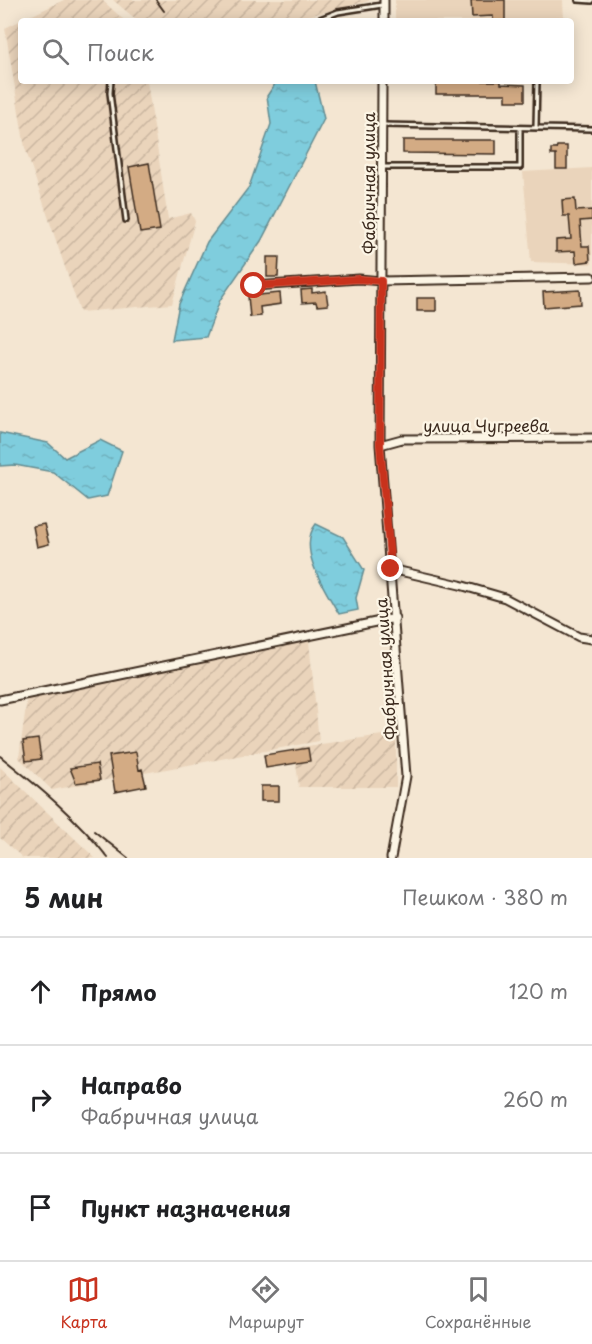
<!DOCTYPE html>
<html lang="ru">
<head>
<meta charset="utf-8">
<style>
	body { margin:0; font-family:"Playpen Sans",sans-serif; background:#f6f6f6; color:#202124 }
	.stop { position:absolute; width:18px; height:18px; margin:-14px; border:4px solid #c8321e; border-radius:50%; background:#fff }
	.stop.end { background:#c8321e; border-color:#fff; box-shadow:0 2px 6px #0008 }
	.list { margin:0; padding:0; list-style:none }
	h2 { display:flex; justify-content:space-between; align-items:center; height:78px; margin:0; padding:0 24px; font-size:26px }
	h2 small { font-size:20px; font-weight:400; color:#757577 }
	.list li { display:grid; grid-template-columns:39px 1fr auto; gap:18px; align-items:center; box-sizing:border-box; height:108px; padding:0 24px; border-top:2px solid #e0e0e0 }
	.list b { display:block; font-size:22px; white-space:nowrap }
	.list p { margin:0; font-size:20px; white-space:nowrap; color:#757577 }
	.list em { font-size:20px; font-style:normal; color:#757577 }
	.icon { flex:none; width:33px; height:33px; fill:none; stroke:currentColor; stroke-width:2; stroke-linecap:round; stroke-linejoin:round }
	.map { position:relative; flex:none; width:592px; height:858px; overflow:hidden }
	.search { position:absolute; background:#fff; box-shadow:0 3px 15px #0003; left:18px; right:18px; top:18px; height:66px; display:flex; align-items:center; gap:15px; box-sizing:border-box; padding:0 21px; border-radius:6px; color:#757577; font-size:22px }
	.sheet { height:402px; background:#fff }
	nav { display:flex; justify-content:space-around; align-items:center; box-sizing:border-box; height:84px; border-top:2px solid #e0e0e0; background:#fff; font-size:16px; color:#757577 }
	nav a { display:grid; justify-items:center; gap:3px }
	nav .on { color:#c8321e }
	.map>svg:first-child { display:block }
</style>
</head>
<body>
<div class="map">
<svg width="592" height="858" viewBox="0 0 592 858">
	<defs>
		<pattern id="industrial-furrows" width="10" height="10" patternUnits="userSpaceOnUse" patternTransform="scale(1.5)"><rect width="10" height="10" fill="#ead4bb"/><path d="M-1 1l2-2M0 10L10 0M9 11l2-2" fill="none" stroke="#cab6a0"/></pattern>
		<pattern id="water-ripples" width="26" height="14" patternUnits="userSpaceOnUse" patternTransform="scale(1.5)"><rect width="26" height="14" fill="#7fcddd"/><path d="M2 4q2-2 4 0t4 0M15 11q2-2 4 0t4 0" fill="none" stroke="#6fb0bd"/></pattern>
	</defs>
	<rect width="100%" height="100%" fill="#f4e6d2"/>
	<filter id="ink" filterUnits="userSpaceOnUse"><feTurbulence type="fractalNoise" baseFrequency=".0167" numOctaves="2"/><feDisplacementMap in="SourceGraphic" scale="12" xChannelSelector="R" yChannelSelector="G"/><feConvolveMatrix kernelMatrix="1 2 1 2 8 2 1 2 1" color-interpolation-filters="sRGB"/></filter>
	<g filter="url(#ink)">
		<path fill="#ead4bb" d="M395,0H563L564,21H395Z
			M592,168V264L531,262L523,172Z"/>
		<path fill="url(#industrial-furrows)" d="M64,0H102L125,21H21V81H147L168,219L191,213L195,221L172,304L80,312L25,148L5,28Z
			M113,0H369V1L288,21H138Z
			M309,641L319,741L52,790L19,758L27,698Z
			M396,733V787H299L294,748Z
			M0,767L95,858H23L0,838Z"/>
		<path fill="url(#water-ripples)" stroke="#648c91" stroke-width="1.5" d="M277,81H315L324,119L261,241L220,300L206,337L172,340L179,304L207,242L249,187L271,124L267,96Z
			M0,433L48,443L65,458L100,440L122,451L107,496L88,500L53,472L15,465L0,466Z
			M316,524L343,537L364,570L356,598L358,610L339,614C326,591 296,549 316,524Z"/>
		<path fill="#d3ab84" stroke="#3b2a1e" stroke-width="1.5" d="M471,0H505V21H493V16L472,17Z
			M436,81H501V84L525,85V101H506V94H436Z
			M403,140H496V154L403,153Z
			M557,146H567V169H556V155H551V149H556Z
			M149,163L160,230L140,233L129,167Z
			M575,199L576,211L592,210V220L580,221L582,246H589L590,261L576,263L575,251L556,252V240L571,239L569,216H563L562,200Z
			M267,257H279L278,277H267Z
			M312,289V293L326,291L328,305L317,306L316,302L302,303L301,290Z
			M580,290L581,304L544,307L543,292Z
			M280,293L281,304L260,307L261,316L250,317L248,296Z
			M417,298H436V311H417Z
			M44,524L49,544L37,547L33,526Z
			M38,739L41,759L26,761L23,741Z
			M308,748L310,761L266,768L264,755Z
			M136,752L139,770L142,769L146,786L115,792L109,756Z
			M97,764L100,780L76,783L70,768Z
			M261,786H279V801H261Z"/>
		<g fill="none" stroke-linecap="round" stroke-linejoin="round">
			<g stroke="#3b2a1e" stroke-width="8">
				<path id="lane" d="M578,0L592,1
					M315,21L338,12L382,5
					M111,81L110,93L126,220
					M383,125L592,129
					M536,127L537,81
					M383,167H520V128"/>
			</g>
			<g stroke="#3b2a1e" stroke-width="11">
				<path id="street" d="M384,21V0
					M382,81L380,445L406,776L391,858
					M254,286L359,279L381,281L592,277
					M380,445L402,439L592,438
					M391,569L460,585L505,598L579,637L592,639
					M0,700L395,618"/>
			</g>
			<use href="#lane" stroke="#fcf5e5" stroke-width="3"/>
			<use href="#street" stroke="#fcf5e5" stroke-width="7"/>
			<path stroke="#3b2a1e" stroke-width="2" d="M156,0L164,11
				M0,756C39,787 78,819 108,858
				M94,831L128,858"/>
		</g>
	</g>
	<g fill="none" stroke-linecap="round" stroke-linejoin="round" filter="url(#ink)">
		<path stroke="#c8321e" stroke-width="8" d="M254,286L359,279L381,281L380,445L391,569"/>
	</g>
	<g text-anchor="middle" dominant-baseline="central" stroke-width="4.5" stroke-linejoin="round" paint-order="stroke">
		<g font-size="16" fill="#3b2a1e" stroke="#fcf5e5">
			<text transform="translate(368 183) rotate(-90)">Фабричная улица</text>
			<text x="486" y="425">улица Чугреева</text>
			<text transform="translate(385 669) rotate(-94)">Фабричная улица</text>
		</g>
	</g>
</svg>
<div class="stop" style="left:254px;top:286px"></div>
<div class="stop end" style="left:391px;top:569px"></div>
<div class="search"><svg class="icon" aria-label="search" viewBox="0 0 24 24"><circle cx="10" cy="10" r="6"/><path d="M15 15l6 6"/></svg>Поиск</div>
</div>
<section class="sheet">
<h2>5 мин<small>Пешком · 380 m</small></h2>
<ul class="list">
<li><svg class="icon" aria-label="ahead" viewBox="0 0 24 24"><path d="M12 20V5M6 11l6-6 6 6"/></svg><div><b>Прямо</b></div><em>120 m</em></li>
<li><svg class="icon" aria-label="right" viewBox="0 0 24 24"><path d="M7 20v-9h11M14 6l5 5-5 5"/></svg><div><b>Направо</b><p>Фабричная улица</p></div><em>260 m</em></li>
<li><svg class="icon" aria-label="arrive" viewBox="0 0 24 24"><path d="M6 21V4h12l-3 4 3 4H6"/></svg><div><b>Пункт назначения</b></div></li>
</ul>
</section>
<nav>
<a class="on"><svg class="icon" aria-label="map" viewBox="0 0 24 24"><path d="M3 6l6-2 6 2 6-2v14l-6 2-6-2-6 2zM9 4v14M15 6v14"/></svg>Карта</a>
<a><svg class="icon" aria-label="directions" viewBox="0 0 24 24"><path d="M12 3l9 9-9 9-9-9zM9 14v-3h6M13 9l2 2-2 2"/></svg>Маршрут</a>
<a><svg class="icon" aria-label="saved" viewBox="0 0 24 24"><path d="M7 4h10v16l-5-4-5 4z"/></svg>Сохранённые</a>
</nav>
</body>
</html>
